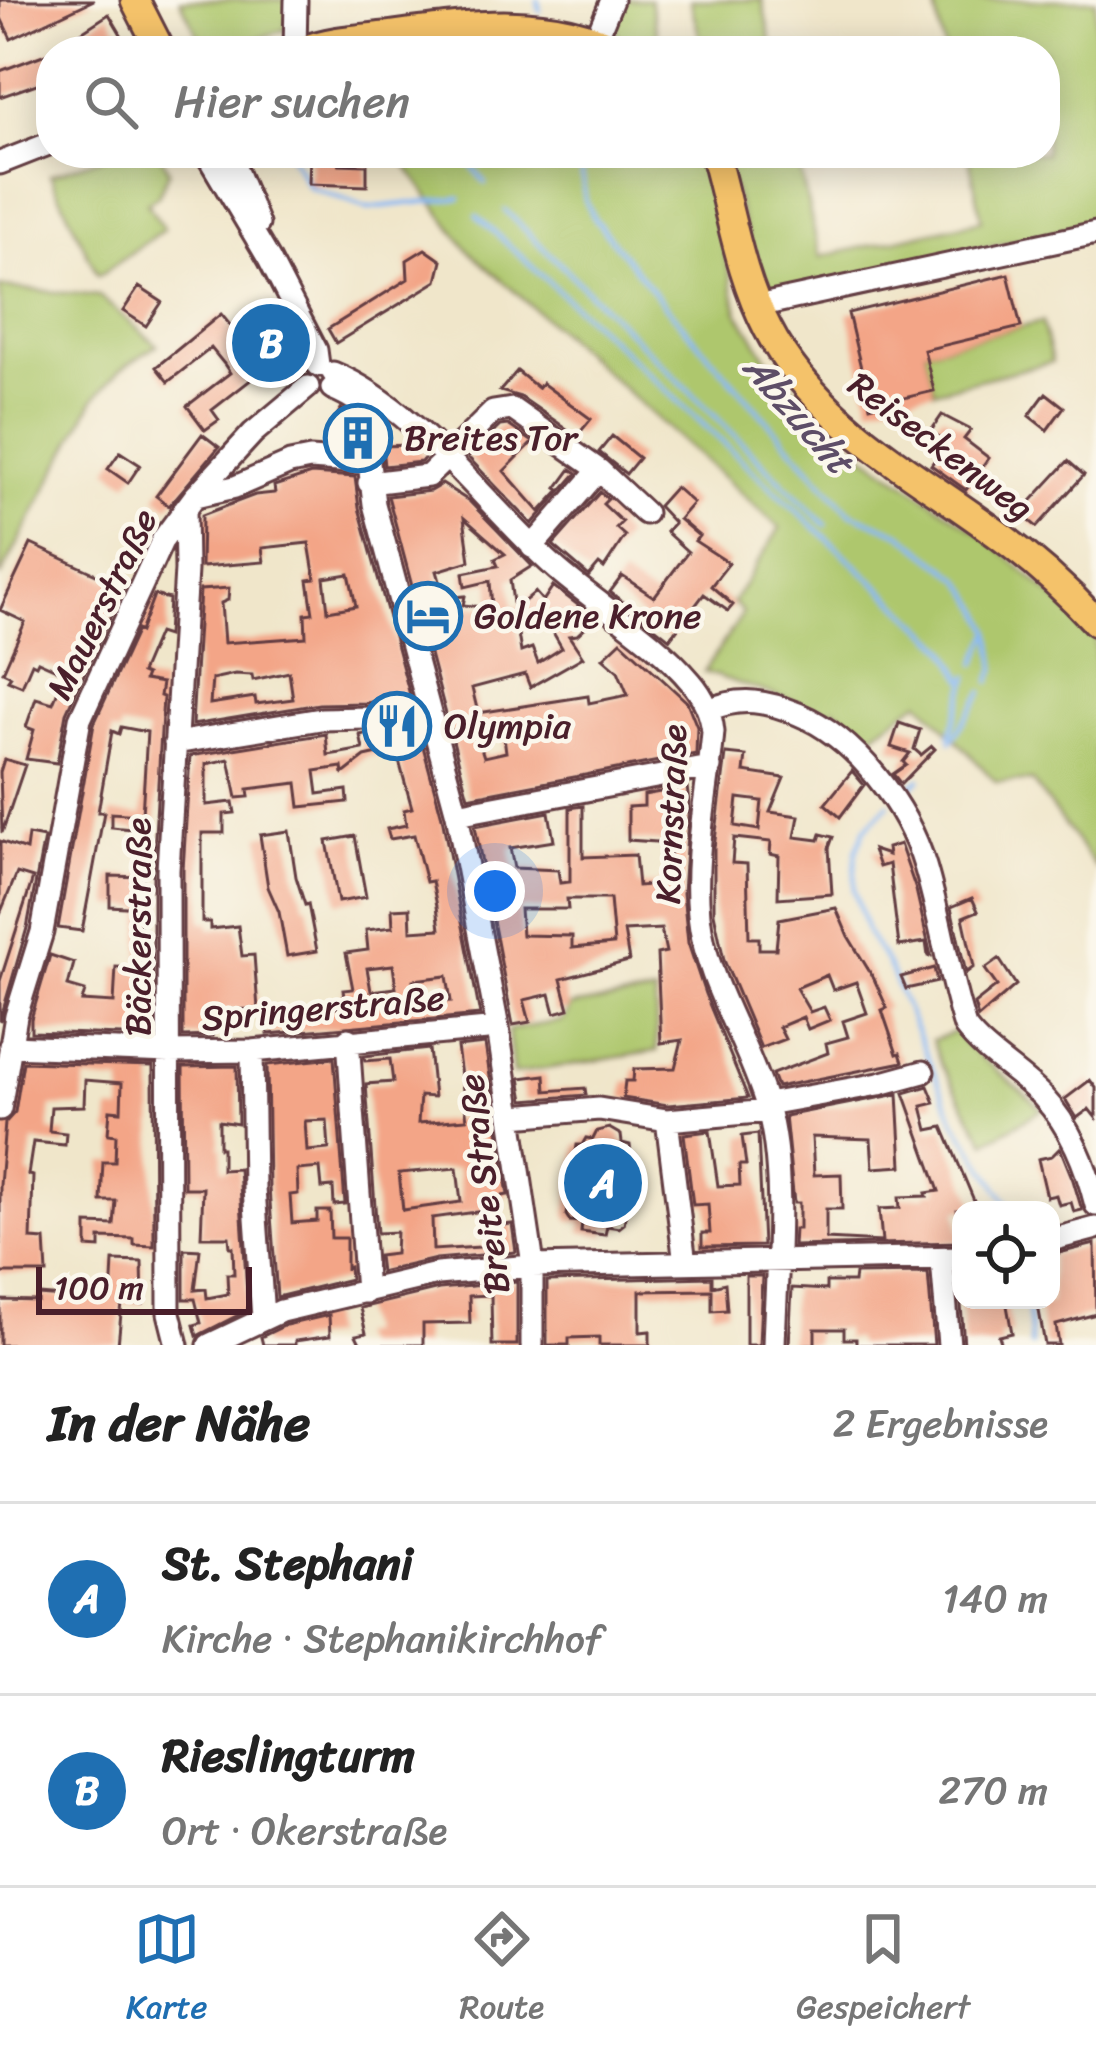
<!DOCTYPE html>
<html lang="de">
<head>
<meta charset="utf-8">
<style>
	body { margin:0; font-family:Sriracha,sans-serif; background:#f2f2f2; color:#222 }
	.controls { position:absolute; right:36px; bottom:36px; display:grid; overflow:hidden; border-radius:24px; box-shadow:0 6px 30px #0003 }
	.controls button { width:108px; height:108px; display:grid; place-items:center; padding:0; border:0; border-bottom:3px solid #e0e0e0; background:#fff; color:#222; font:60px sans-serif }
	.scale { position:absolute; left:36px; bottom:30px; width:216px; box-sizing:border-box; padding-left:12px; border:6px solid #4a1f2b; border-top:0; font-size:33px; line-height:42px; white-space:nowrap; color:#4a1f2b; -webkit-text-stroke:9px #fbf7ec; paint-order:stroke }
	.you { position:absolute; left:495px; top:891px; width:42px; height:42px; margin:-30px; border:9px solid #fff; border-radius:50%; background:#1a73e8; box-shadow:0 0 0 18px #1a73e833 }
	.badge { display:grid; place-items:center; width:78px; height:78px; border-radius:50%; background:#1f6fb2; color:#fff; font-size:39px; font-weight:700 }
	.pin { position:absolute; translate:-50% -50%; border:6px solid #fff; box-shadow:0 3px 12px #0006 }
	.list { margin:0; padding:0; list-style:none }
	h2 { display:flex; justify-content:space-between; align-items:center; height:156px; margin:0; padding:0 48px; font-size:51px }
	h2 small { font-size:39px; font-weight:400; color:#767676 }
	.list li { display:grid; grid-template-columns:78px 1fr auto; gap:36px; align-items:center; box-sizing:border-box; height:192px; padding:0 48px; border-top:3px solid #e0e0e0 }
	.list b { display:block; font-size:45px; white-space:nowrap }
	.list p { margin:0; font-size:39px; white-space:nowrap; color:#767676 }
	.list em { font-size:39px; font-style:normal; color:#767676 }
	.icon { flex:none; width:66px; height:66px; fill:none; stroke:currentColor; stroke-width:2; stroke-linecap:round; stroke-linejoin:round }
	.map { position:relative; flex:none; width:1096px; height:1345px; overflow:hidden }
	.search { position:absolute; background:#fff; box-shadow:0 6px 30px #0003; left:36px; right:36px; top:36px; height:132px; display:flex; align-items:center; gap:30px; box-sizing:border-box; padding:0 42px; border-radius:48px; color:#767676; font-size:45px }
	.sheet { height:540px; background:#fff }
	nav { display:flex; justify-content:space-around; align-items:center; box-sizing:border-box; height:168px; border-top:3px solid #e0e0e0; background:#fff; font-size:33px; color:#767676 }
	nav a { display:grid; justify-items:center; gap:6px }
	nav .on { color:#1f6fb2 }
	.map>svg:first-child { display:block }
</style>
</head>
<body>
<div class="map">
<svg width="1096" height="1345" viewBox="0 0 1096 1345">
	<rect width="100%" height="100%" fill="#fbf7ec"/>
	<filter id="ink" filterUnits="userSpaceOnUse"><feTurbulence type="fractalNoise" baseFrequency=".00833" numOctaves="2"/><feDisplacementMap in="SourceGraphic" scale="24" xChannelSelector="R" yChannelSelector="G"/><feConvolveMatrix kernelMatrix="1 2 1 2 8 2 1 2 1" color-interpolation-filters="sRGB"/></filter>
	<filter id="wash" filterUnits="userSpaceOnUse"><feTurbulence type="fractalNoise" baseFrequency=".004" numOctaves="4" result="noise"/><feDisplacementMap in="SourceGraphic" scale="48" xChannelSelector="R" yChannelSelector="G"/><feGaussianBlur stdDeviation="2.7" result="paint"/><feColorMatrix in="noise" values="0 0 0 0 0 0 0 0 0 0 0 0 0 0 0 0 0 1.4 0 .05"/><feComposite in="paint" operator="in"/></filter>
	<g filter="url(#wash)">
		<rect width="100%" height="100%" fill="#f0e6ca"/>
		<path fill="#aec76d" stroke="#7c734c" stroke-width="3" d="M180,0H290L285,30L227,48L202,43Z
			M621,0H650L661,51C623,51 607,40 621,0Z
			M690,0H762L773,51H707L702,46Z
			M946,0H1096V223L779,293L762,285L722,153H796L820,257L982,220L968,153H1045V51H945L934,3Z
			M435,38L559,42L587,51H361Z
			M115,153H159L169,171L158,196L147,203L164,229L98,276L50,175Z
			M397,153H697L710,182L738,312L773,367L852,446L987,539L1096,634V868L1032,781L996,782L920,701L866,739L835,708L829,713L704,672L743,613L733,602L780,528L467,249Z
			M0,287L99,296L157,345L120,370L94,399L0,578Z
			M1042,322L1052,362L934,391L924,350Z
			M655,994L657,1051L513,1074L508,1030L563,1021L571,1006Z
			M957,1031L965,1044L1043,1109L986,1142L940,1063L932,1040Z"/>
		<g fill="none" stroke-linecap="round" stroke-linejoin="round">
			<path stroke="#89b9f4" stroke-width="4.5" d="M538,0L540,11
				M289,153L309,187L368,208L460,198
				M470,153L472,166L485,183
				M579,153L585,199L593,217L661,301L849,512L902,534L962,580L981,608L991,631L996,668L990,682
				M505,210L826,525
				M477,216L946,648L965,680
				M976,664L991,631
				M950,735L969,676
				M951,741L983,692
				M898,797L920,779
				M889,804L865,829L856,851L854,890L868,935L887,963L955,1121L1012,1210
				M1027,1300L1031,1345"/>
		</g>
		<g id="blocks">
			<path fill="#f3a587" fill-rule="evenodd" d="M0,0H94L11,39L0,16Z
				M109,14L122,36L123,51H71L66,42Z
				M51,52V79L0,97V71Z
				M310,153H340L339,164L367,165V186L309,184Z
				M425,249L442,261L437,281L336,343L328,329L408,279L407,260Z
				M1008,274L1021,327L924,350L934,391L870,406L848,313Z
				M139,287L162,302L146,326L123,311Z
				M221,314L243,341L260,322L280,321L286,325L294,348L286,362L267,367L212,410L219,420L205,430L187,406L230,373L224,364L211,348L168,382L156,367Z
				M517,371L538,388L542,383L591,419L577,436L521,397L500,391Z
				M1046,393L1064,407L1047,430L1029,416Z
				M341,409L351,417L361,442L356,447L340,446L333,422Z
				M942,415L971,430L964,439L989,458L966,490L931,465L947,443L931,431Z
				M508,425L533,442L504,471L540,512L560,490L557,488L571,469L577,473L532,524L468,457L500,426Z
				M202,434L219,447L169,506L156,496Z
				M612,436L639,458L626,474L599,452Z
				M412,445L425,457L421,462L384,466L382,446Z
				M120,452L140,465L128,483L108,469Z
				M1068,461L1084,475L1037,527L1020,513Z
				M311,474L355,477L359,508L410,695L366,703L319,704L192,725L200,590L229,588L228,600L221,603L224,643L306,637L305,614L313,613L308,580L315,579L309,543L262,548L264,562L201,567L202,515L255,495L275,493L274,486ZM349,574L356,606L328,611L324,578ZM289,672L293,699L256,704L255,697L210,704L212,679L235,674L252,675L253,680Z
				M442,484L469,501L532,566L510,580L514,610L535,592L543,601L553,586L595,618L577,635L569,636L583,657L530,687L525,674L472,688L478,713L588,696L589,703L628,695L618,671L603,658L621,641L687,702L697,727L696,754L468,797L388,496L430,491ZM464,518L505,554L495,559L498,566L463,573L465,587L490,581L492,608L463,605L465,596L445,598L437,571L470,561ZM543,615L562,648L538,663L532,648L521,652L517,628ZM503,728L506,752L484,757L476,733Z
				M675,487L693,503L679,519L699,536L695,541L729,563L711,586L733,605L728,611L704,594L670,639L610,592L622,576L654,597L688,552L666,532L674,523L658,506Z
				M600,492L608,499L603,504L622,522L616,528L625,536L604,568L599,564L589,576L553,545Z
				M31,544L124,587L66,713L57,763L26,759L34,730L26,727L36,698L53,703L65,673L38,661L36,665L32,663L22,686L8,680L11,676L3,672L25,622L0,610Z
				M154,595L169,599L167,636L158,633L141,673L146,675L144,680L162,683L160,696L163,697L153,870V1036L31,1032V1019L50,955L74,963L68,986L85,991L82,1001L114,1003L116,967L139,968L141,908L110,906V876L143,877L144,836L141,830L111,827V813L142,815L147,732L121,727L119,734L112,731L98,812H104L82,931L58,928L94,724L137,630L140,632Z
				M899,723L920,730L914,749L921,755L932,746L935,749L901,784L893,774L906,765L903,762L910,753L891,747Z
				M417,724L442,817L480,1015L268,1034L266,1016L346,1007L343,990L353,989L346,953L368,950L366,930L393,927L392,909L410,908L411,931L440,929L437,906L432,881L426,882L414,835L390,839L387,829L406,825L404,810L412,808L396,750L365,757L343,774L342,767L315,771L318,794L347,790L348,802L300,807L297,783L248,789L249,797L237,798L229,759L206,764V805L233,802L235,813L224,814V833H202V922H210V929L238,926L242,956L254,955L258,1009L215,1010L213,1036L183,1037V870L190,756L326,734L328,755L341,753L363,749L360,735ZM393,965L396,988L371,991L367,968ZM447,976L451,1001L416,1003L413,980Z
				M726,754L746,756L744,772L784,778L770,812L799,816L795,837L819,840L821,834L833,837L829,848L832,894L778,898L779,856L770,854L771,842L734,838L732,863L747,864L749,938H759V949H776L779,919L836,908L848,936L874,979L887,1008L882,1010L897,1054L900,1053L903,1062L777,1087L772,1074L828,1053L826,1043L848,1037L843,1021L867,1013L856,982L833,990L827,975L796,988L810,1012L824,1007L830,1020L808,1029L803,1017L779,1027L785,1039L761,1048L724,960L714,913V848ZM738,798L762,801L759,830L735,826Z
				M4,759L25,765L2,833L0,772Z
				M852,771L864,785L840,817L825,804Z
				M687,787L689,803L683,893L688,943L705,994L748,1098L668,1105L623,1098L625,1081H633L634,1069L675,1068L682,1040L661,1043L657,954L666,952L661,929L624,931L629,961L561,979L569,1009L555,1013L550,994L524,1000L530,1022L513,1025L475,826L549,812L554,841L510,848L514,868L558,870L560,883L570,882V808L583,806V857L635,855L638,886L662,884L663,874L668,873L671,843L628,840V807L644,806V795ZM567,899H610L614,944L572,948V936L522,935L520,909H568Z
				M289,831L296,877L305,905L308,904L317,951L287,956L279,912L268,887L260,835Z
				M28,835L44,838L27,928L0,1021V981L33,878L17,873L0,914V841L26,850Z
				M355,836L366,897L338,902L327,841Z
				M900,844L916,890L931,956H928L926,942L899,946L889,864L879,867L873,850L888,855L887,848Z
				M972,898L978,911L963,917L974,967L966,973L951,907Z
				M999,959L1016,985L978,1018L974,1004L997,986L985,969Z
				M934,968L937,982L906,989L901,977Z
				M485,1044L508,1195L490,1198L491,1210L432,1218L433,1250L496,1246L494,1226L512,1224L516,1252L436,1259L380,1272L378,1256L395,1254L396,1232L377,1233L366,1084L393,1082L390,1059L365,1061L364,1056L429,1049L434,1097L420,1096L418,1123L454,1120L467,1119L457,1047ZM457,1168L461,1202L403,1210L399,1173Z
				M334,1058L345,1204L334,1205L333,1187L322,1188L320,1168L297,1170L298,1194L290,1195L292,1223L317,1221V1211H330L331,1238H346V1268L349,1267L350,1279L277,1297L269,1188L267,1065ZM327,1120L329,1149L307,1151L305,1121Z
				M23,1062L153,1066L154,1246L134,1245V1239L100,1238V1248L87,1247V1224L114,1225L116,1201H101L103,1162H115L116,1135L108,1134L110,1110L121,1111L122,1083L85,1080L84,1106L51,1107L49,1131L66,1133L65,1145L33,1142L28,1175L33,1176L31,1239L45,1240L47,1273H0V1185L5,1123L15,1112Z
				M237,1066L238,1124L219,1121V1148H222V1170L239,1169L248,1310L197,1336L194,1325L201,1323L195,1299H184V1249L200,1250L195,1290L206,1289L207,1298L228,1294L227,1274H234L233,1247H230L229,1237H201L203,1188H184L183,1067Z
				M545,1075L546,1091L585,1088L586,1095L524,1100L520,1078Z
				M1090,1080L1096,1088V1118L1089,1109L1077,1118L1065,1099Z
				M928,1086L935,1103L922,1106L928,1130L943,1127L978,1210H957L961,1242L793,1246L794,1229H799V1203H794L785,1116L898,1094L902,1166L873,1168L871,1139L812,1137L814,1175L841,1174L842,1209H826V1239L882,1242L879,1209L900,1208L899,1197L927,1196L926,1193L939,1191L904,1093Z
				M609,1128L621,1135L622,1143L630,1145L631,1153L636,1156L624,1224L619,1228L607,1226L605,1235L581,1232L582,1222L570,1221L566,1215L577,1145H582L586,1138L593,1139L597,1131Z
				M710,1131L718,1186L740,1185L739,1165H746L742,1136L758,1134L763,1246L702,1247V1233H710L708,1204L693,1205L684,1134Z
				M1060,1148L1073,1180L1082,1210L1074,1212L1071,1202L1059,1205L1056,1195L1047,1197L1038,1159L1052,1156Z
				M1095,1244L1096,1314L1056,1325L1059,1345H1045L1038,1305L1051,1303V1255Z
				M113,1261L142,1262L143,1304L122,1303L118,1345H0V1300L38,1301V1295L111,1301Z
				M928,1273L934,1345H856V1339H844V1329H815V1344L789,1345L792,1288L826,1290V1282H854L855,1274Z
				M961,1275V1300L970,1303L1006,1300L1012,1333L999,1336L1002,1345H964L959,1279Z
				M746,1276H762L759,1345H746Z
				M712,1277V1286L725,1283L727,1310L712,1311V1290L640,1291V1332L650,1331V1345H599V1337L569,1338V1345H547V1281Z
				M517,1282V1345H492L491,1295L469,1296L470,1323L423,1324V1345H361L356,1335L366,1333L360,1308L439,1289Z
				M329,1315L330,1336L295,1341V1345H263L261,1337L286,1325Z"/>
		</g>
	</g>
	<g filter="url(#ink)">
		<use href="#blocks" fill-opacity="0" stroke="#633d43" stroke-width="3"/>
		<g fill="none" stroke-linecap="round" stroke-linejoin="round">
			<g stroke="#633d43" stroke-width="27">
				<path id="minor" d="M596,39L612,0
					M295,51L296,0
					M206,153L269,259L316,350L318,365
					M229,153L258,224
					M0,163L51,143
					M757,306L1096,233
					M333,373C419,408 487,508 558,570C601,607 655,639 691,682C704,697 711,712 713,732C708,792 693,855 699,915C706,984 748,1040 767,1106C787,1173 776,1274 774,1345
					M332,388C353,397 369,405 370,430
					M368,455L374,504L457,814L498,1028L532,1258V1345
					M369,483L428,476L493,412L512,409L599,470L645,513
					M196,496L235,487L290,463L310,459L367,463
					M532,547L599,470
					M709,710C741,696 767,701 798,714C856,738 907,806 925,866C941,919 948,974 965,1027C986,1055 1018,1071 1042,1096C1071,1127 1086,1165 1096,1205
					M175,743L321,719L368,718L427,707
					M457,814L710,767
					M348,1039L366,1292
					M10,1046L170,1052L252,1051L498,1028
					M252,1051L254,1189L263,1317
					M767,1104L879,1084L923,1072
					M0,1109L16,1016L42,932L80,719L163,539L195,496L253,433L308,387
					M513,1116L599,1109L667,1120L769,1111
					M667,1120L685,1263
					M1051,1240L1096,1228
					M942,1260L949,1345
					M177,1345L169,1313L168,870L186,570L185,508
					M209,1345L281,1311L437,1274L532,1266L961,1257"/>
			</g>
			<g stroke="#633d43" stroke-width="33">
				<path id="major" d="M135,0L161,51
					M302,51C329,40 357,39 386,36C461,26 550,12 619,51
					M714,153C731,212 739,274 768,329C814,419 906,468 985,525C1025,553 1063,586 1096,622"/>
			</g>
			<use href="#minor" stroke="#fff" stroke-width="21"/>
			<use href="#major" stroke="#f4c26a" stroke-width="27"/>
		</g>
	</g>
	<defs>
		<g id="building-ring" transform="scale(3.45)"><circle r="9.5" fill="#fbf7ec" stroke="#1f6fb2" stroke-width="1.5"/><path d="M-4-6H4V6H1V3H-1V6H-4ZM-2.5-4.3h1.7v1.8h-1.7ZM.8-4.3h1.7v1.8H.8ZM-2.5-1h1.7V.8h-1.7ZM.8-1h1.7V.8H.8Z" fill="#1f6fb2"/></g>
		<g id="hotel-ring" transform="scale(3.45)"><circle r="9.5" fill="#fbf7ec" stroke="#1f6fb2" stroke-width="1.5"/><path d="M-6-4.5h1.5V1H6V5H4.5V3h-9V5H-6ZM-4 0a1.8 1.8 0 1 1 3.6 0ZM.5 0V-2.5h3Q6-2.5 6 0Z" fill="#1f6fb2"/></g>
		<g id="restaurant-ring" transform="scale(3.45)"><circle r="9.5" fill="#fbf7ec" stroke="#1f6fb2" stroke-width="1.5"/><path d="M-5-6h1v4h1v-4h1v4h1v-4h1v5L-1.5 .5V6h-2V.5L-5-1ZM5-6V6H3V1.5H1.5Q1.5-4 5-6Z" fill="#1f6fb2"/></g>
	</defs>
	<g fill-rule="evenodd">
		<use href="#building-ring" x="358" y="438"/>
		<use href="#hotel-ring" x="428" y="616"/>
		<use href="#restaurant-ring" x="397" y="726"/>
	</g>
	<g text-anchor="middle" dominant-baseline="central" stroke-width="9" stroke-linejoin="round" paint-order="stroke">
		<g font-size="36" fill="#4a1f2b" stroke="#fbf7ec" text-anchor="start">
			<text x="404" y="438">Breites Tor</text>
			<text x="474" y="616">Goldene Krone</text>
			<text x="444" y="726">Olympia</text>
		</g>
		<g font-size="36" fill="#4a1f2b" stroke="#fbf7ec">
			<text transform="translate(941 446) rotate(37)">Reiseckenweg</text>
			<text transform="translate(102 604) rotate(-64)">Mauerstraße</text>
			<text transform="translate(671 814) rotate(-88)">Kornstraße</text>
			<text transform="translate(138 927) rotate(-90)">Bäckerstraße</text>
			<text transform="translate(323 1008) rotate(-5)">Springerstraße</text>
			<text transform="translate(484 1184) rotate(-97)">Breite Straße</text>
		</g>
		<g font-size="39" font-style="italic" fill="#5d4d67" stroke="#fbf7ec">
			<text transform="translate(799 414) rotate(49)">Abzucht</text>
		</g>
	</g>
</svg>
<div class="controls">
<button><svg class="icon" aria-label="locate" viewBox="0 0 24 24"><circle cx="12" cy="12" r="6"/><path d="M12 2v4M12 18v4M2 12h4M18 12h4"/></svg></button>
</div>
<div class="scale">100 m</div>
<div class="you"></div>
<div class="pin badge" style="left:603px;top:1183px">A</div>
<div class="pin badge" style="left:271px;top:343px">B</div>
<div class="search"><svg class="icon" aria-label="search" viewBox="0 0 24 24"><circle cx="10" cy="10" r="6"/><path d="M15 15l6 6"/></svg>Hier suchen</div>
</div>
<section class="sheet">
<h2>In der Nähe<small>2 Ergebnisse</small></h2>
<ul class="list">
<li><span class="badge">A</span><div><b>St. Stephani</b><p>Kirche · Stephanikirchhof</p></div><em>140 m</em></li>
<li><span class="badge">B</span><div><b>Rieslingturm</b><p>Ort · Okerstraße</p></div><em>270 m</em></li>
</ul>
</section>
<nav>
<a class="on"><svg class="icon" aria-label="map" viewBox="0 0 24 24"><path d="M3 6l6-2 6 2 6-2v14l-6 2-6-2-6 2zM9 4v14M15 6v14"/></svg>Karte</a>
<a><svg class="icon" aria-label="directions" viewBox="0 0 24 24"><path d="M12 3l9 9-9 9-9-9zM9 14v-3h6M13 9l2 2-2 2"/></svg>Route</a>
<a><svg class="icon" aria-label="saved" viewBox="0 0 24 24"><path d="M7 4h10v16l-5-4-5 4z"/></svg>Gespeichert</a>
</nav>
</body>
</html>
